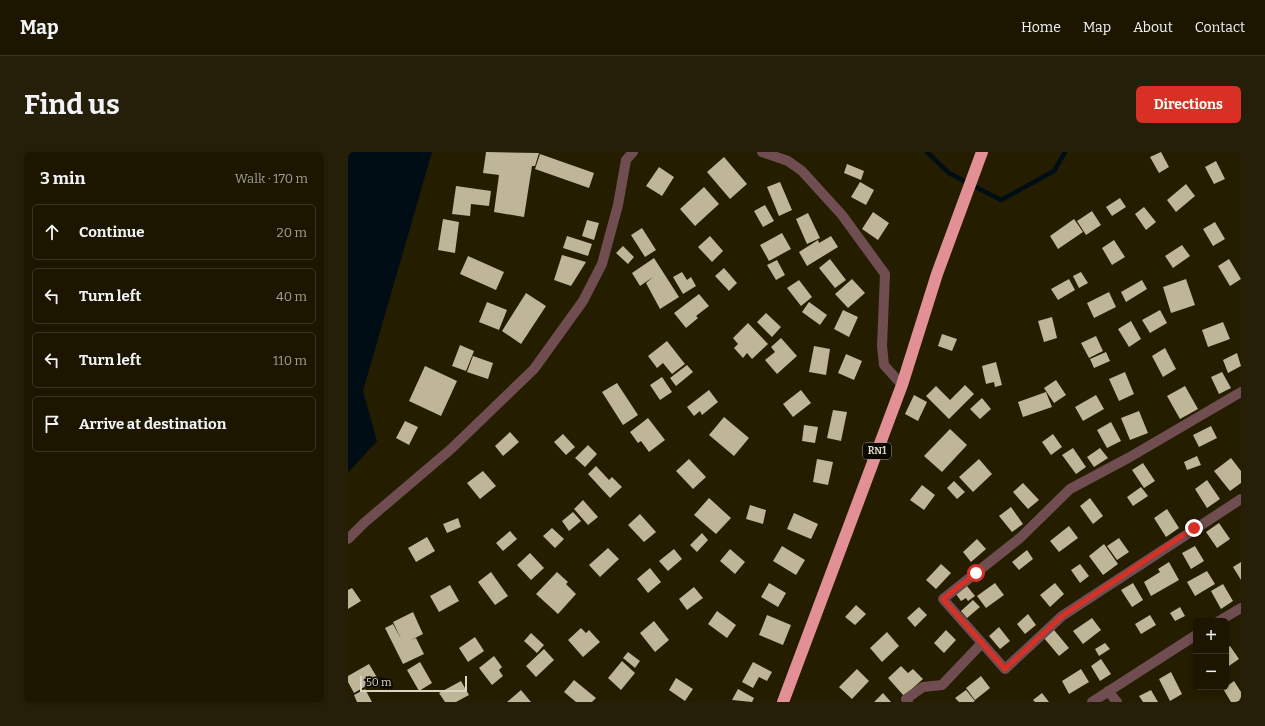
<!DOCTYPE html>
<html lang="en">
<head>
<meta charset="utf-8">
<style>
	body { margin:0; font-family:Bitter,serif; background:#251f0a; color:#f1f3f6 }
	.controls { position:absolute; right:12px; bottom:12px; display:grid; overflow:hidden; border-radius:6px; box-shadow:0 2px 6px #0003 }
	.controls button { width:36px; height:36px; display:grid; place-items:center; padding:0; border:0; border-bottom:1px solid #3a3522; background:#1c1600; color:#f1f3f6; font:20px sans-serif }
	.scale { position:absolute; left:12px; bottom:10px; width:107px; box-sizing:border-box; padding-left:4px; border:2px solid #dad5c3; border-top:0; font-size:11px; line-height:14px; white-space:nowrap; color:#dad5c3; -webkit-text-stroke:3px #0b0701; paint-order:stroke }
	.stop { position:absolute; width:12px; height:12px; margin:-9px; border:3px solid #d93025; border-radius:50%; background:#fff }
	.stop.end { background:#d93025; border-color:#fff; box-shadow:0 1px 4px #0008 }
	.list { margin:0; padding:0; list-style:none }
	h2 { display:flex; justify-content:space-between; align-items:center; height:52px; margin:0; padding:0 16px; font-size:17px }
	h2 small { font-size:13px; font-weight:400; color:#a09f99 }
	.list li { display:grid; grid-template-columns:26px 1fr auto; gap:12px; align-items:center; box-sizing:border-box; height:56px; margin:0 8px 8px; padding:0 8px; border:1px solid #3a3522; border-radius:6px }
	.list b { display:block; font-size:15px; white-space:nowrap }
	.list em { font-size:13px; font-style:normal; color:#a09f99 }
	.icon { flex:none; width:22px; height:22px; fill:none; stroke:currentColor; stroke-width:2; stroke-linecap:round; stroke-linejoin:round }
	.map { position:relative; flex:none; width:893px; height:550px; overflow:hidden; border-radius:6px }
	header { display:flex; align-items:center; gap:24px; box-sizing:border-box; height:56px; padding:0 20px; background:#1c1600; border-bottom:1px solid #3a3522 }
	header strong { font-size:19px }
	nav { display:flex; gap:22px; margin-inline-start:auto; font-size:14px }
	.intro { display:flex; align-items:center; justify-content:space-between; box-sizing:border-box; height:96px; padding:0 24px }
	h1 { margin:0; font-size:28px }
	.button { padding:10px 18px; border-radius:6px; background:#d93025; color:#fff; font-size:14px; font-weight:700 }
	main { display:flex; gap:24px; padding:0 24px }
	aside { flex:1; background:#1c1600; border-radius:6px; box-shadow:0 2px 6px #0003 }
	.map>svg:first-child { display:block }
</style>
</head>
<body>
<header>
<strong>Map</strong>
<nav><a>Home</a><a>Map</a><a>About</a><a>Contact</a></nav>
</header>
<div class="intro"><h1>Find us</h1><a class="button">Directions</a></div>
<main>
<aside>
<h2>3 min<small>Walk · 170 m</small></h2>
<ul class="list">
<li><svg class="icon" aria-label="ahead" viewBox="0 0 24 24"><path d="M12 20V5M6 11l6-6 6 6"/></svg><div><b>Continue</b></div><em>20 m</em></li>
<li><svg class="icon" aria-label="left" viewBox="0 0 24 24"><path d="M17 20v-9H6M10 6l-5 5 5 5"/></svg><div><b>Turn left</b></div><em>40 m</em></li>
<li><svg class="icon" aria-label="left" viewBox="0 0 24 24"><path d="M17 20v-9H6M10 6l-5 5 5 5"/></svg><div><b>Turn left</b></div><em>110 m</em></li>
<li><svg class="icon" aria-label="arrive" viewBox="0 0 24 24"><path d="M6 21V4h12l-3 4 3 4H6"/></svg><div><b>Arrive at destination</b></div></li>
</ul>
</aside>
<div class="map">
<svg width="893" height="550" viewBox="0 0 893 550">
	<rect width="100%" height="100%" fill="#251d00"/>
	<path fill="#000d15" d="M0,0H84L15,239L29,289L0,321Z"/>
	<g fill="none" stroke-linecap="round" stroke-linejoin="round">
		<path stroke="#000d15" stroke-width="4.5" d="M579,0L601,21L653,48L706,19L717,0"/>
	</g>
	<path fill="#beb697" d="M138,0L191,1L187,14H184L176,65L146,60L151,23L135,21Z
		M813,0L821,15L811,21L802,5Z
		M192,2L246,21L241,36L187,17Z
		M376,5L399,32L382,47L359,20Z
		M868,9L877,27L866,32L857,15Z
		M499,12L516,19L513,28L496,21Z
		M311,15L326,25L314,44L298,34Z
		M432,30L444,58L431,64L419,35Z
		M512,30L526,38L518,53L503,45Z
		M838,32L847,44L828,60L819,48Z
		M108,34L143,39L141,54L123,52L122,64L104,62Z
		M356,35L371,52L347,74L332,57Z
		M772,46L778,55L764,64L758,55Z
		M417,53L426,69L415,75L406,59Z
		M796,55L808,70L798,78L787,62Z
		M744,59L753,73L738,83L729,69Z
		M525,60L541,71L530,88L514,77Z
		M460,61L472,86L459,92L448,67Z
		M95,67L111,70L107,101L90,98Z
		M726,67L735,80L710,97L702,84Z
		M239,68L251,71L246,88L234,84Z
		M867,70L877,87L865,94L855,77Z
		M294,76L308,98L297,105L283,83Z
		M434,81L443,97L421,109L412,93Z
		M219,84L244,92L240,104L215,96Z
		M362,84L375,99L364,110L350,95Z
		M483,84L490,95L459,114L451,100L470,88L471,91Z
		M766,88L777,105L764,113L754,96Z
		M834,93L842,104L825,116L817,104Z
		M275,94L286,105L280,112L268,101Z
		M214,103L238,110L223,134L206,128Z
		M120,104L156,120L148,138L112,122Z
		M306,106L331,145L312,157L298,131L305,125L292,134L284,121Z
		M482,107L498,128L487,136L471,116Z
		M881,107L893,127L882,134L870,114Z
		M429,108L437,123L428,128L419,113Z
		M376,116L389,131L381,139L367,124Z
		M334,120L339,128L343,125L348,134L335,142L325,125Z
		M733,120L740,131L731,136L725,124Z
		M504,127L517,141L500,156L487,142Z
		M721,127L727,138L710,148L703,137Z
		M838,127L847,153L823,161L815,135Z
		M451,128L464,145L453,154L439,136Z
		M794,128L799,137L778,150L773,140Z
		M761,140L768,155L746,166L739,151Z
		M178,141L198,154L173,192L154,179Z
		M351,142L361,154L348,164L350,166L338,176L326,161Z
		M139,150L159,158L151,178L131,170Z
		M461,150L479,163L472,173L454,160Z
		M495,158L510,165L501,185L486,177Z
		M812,158L819,171L802,181L794,168Z
		M418,161L433,175L424,185L409,170Z
		M704,165L709,186L696,190L690,169Z
		M783,169L793,187L781,195L770,177Z
		M875,170L882,187L860,195L854,178Z
		M400,171L420,192L404,207L399,201L395,206L386,196L390,192L385,186Z
		M594,182L609,187L604,199L590,194Z
		M748,184L755,199L741,206L733,191Z
		M433,186L449,204L429,222L417,208L427,200L423,195Z
		M319,189L337,212L324,222L315,211L309,216L300,204Z
		M112,193L126,199L118,219L104,214Z
		M466,194L482,197L478,223L461,220Z
		M817,196L828,217L815,225L804,204Z
		M758,200L762,209L746,216L742,207Z
		M889,201L893,214L880,221L875,208Z
		M498,202L514,209L506,228L490,221Z
		M125,204L145,211L140,227L119,220Z
		M648,210L654,233L647,235L646,230L638,232L634,214Z
		M339,213L345,220L328,234L322,226Z
		M77,214L109,229L93,264L61,249Z
		M777,220L786,242L771,249L761,227Z
		M874,220L883,236L871,242L863,225Z
		M314,225L324,240L312,248L302,233Z
		M708,228L718,243L706,251L696,236Z
		M269,231L290,263L275,273L254,240Z
		M617,233L626,242L601,267L578,244L588,234L602,248Z
		M837,234L850,257L832,267L819,244Z
		M361,238L370,250L354,263L352,259L346,264L339,255Z
		M453,238L463,251L445,265L435,252Z
		M698,240L704,255L675,265L670,250Z
		M566,243L579,250L570,269L557,262Z
		M748,243L756,257L735,269L727,255Z
		M634,246L643,257L632,267L622,257Z
		M485,258L499,260L493,289L479,286Z
		M791,259L800,281L782,288L773,266Z
		M376,265L401,286L386,304L361,283Z
		M300,266L317,288L301,300L293,289L290,291L282,280Z
		M57,269L70,275L61,293L48,286Z
		M763,270L773,289L759,296L749,278Z
		M456,273L470,275L467,291L454,289Z
		M863,274L869,286L851,295L845,283Z
		M602,277L619,293L594,320L576,304Z
		M162,280L171,290L155,304L147,294Z
		M215,282L227,295L218,303L206,290Z
		M705,282L714,295L703,303L694,290Z
		M240,293L249,302L237,315L227,306Z
		M725,296L738,315L728,322L714,303Z
		M752,296L760,306L746,315L739,305Z
		M849,304L853,313L839,318L836,310Z
		M883,306L893,319V331L882,339L866,319Z
		M341,307L358,325L345,337L328,319Z
		M469,307L485,310L480,333L465,330Z
		M631,307L644,322L625,340L611,325Z
		M795,311L807,329L796,336L784,318Z
		M248,314L261,328L264,325L274,335L262,346L240,322Z
		M135,319L148,334L132,347L119,331Z
		M859,328L872,347L859,356L847,337Z
		M606,329L617,340L609,347L599,336Z
		M675,331L691,348L680,357L665,340Z
		M574,333L587,343L576,358L562,348Z
		M793,335L800,344L785,354L779,345Z
		M361,346L383,366L368,382L346,363Z
		M742,346L755,364L745,372L732,354Z
		M235,348L250,365L240,373L226,357Z
		M402,353L418,358L415,372L398,367Z
		M663,355L675,372L664,380L651,364Z
		M819,357L831,376L818,385L806,366Z
		M225,360L233,369L221,379L214,369Z
		M446,361L470,372L463,387L439,377Z
		M292,362L308,380L296,390L280,373Z
		M110,366L113,375L99,381L95,372Z
		M871,371L882,387L869,396L858,380Z
		M721,374L730,386L711,400L702,389Z
		M204,376L216,387L207,396L195,384Z
		M162,379L169,387L155,399L148,391Z
		M354,381L360,388L349,400L342,393Z
		M79,385L87,399L68,410L60,396Z
		M771,386L781,400L769,408L759,394Z
		M629,387L638,397L623,410L615,400Z
		M756,392L770,412L755,423L741,404Z
		M434,394L457,408L448,423L425,409Z
		M847,394L856,409L843,417L834,401Z
		M260,396L271,407L252,425L241,413Z
		M326,397L334,407L320,419L311,409Z
		M382,397L397,410L387,422L372,409Z
		M679,398L685,407L671,418L664,410Z
		M182,401L196,416L183,428L169,413Z
		M821,410L831,428L803,444L796,430L812,420L810,417Z
		M893,410V428L885,415Z
		M593,412L603,421L588,437L578,428Z
		M732,412L741,424L732,431L723,418Z
		M302,416L313,430L300,441L289,427Z
		M859,419L867,432L847,444L839,430Z
		M143,420L160,444L147,453L130,430Z
		M209,420L220,430L218,432L228,442L210,462L188,442Z
		M421,431L438,441L430,455L413,445Z
		M647,431L656,443L638,456L629,444Z
		M707,431L716,442L702,455L692,443Z
		M785,431L795,448L784,455L773,438Z
		M875,432L885,449L873,457L863,439Z
		M102,433L111,449L91,460L82,444Z
		M619,434L627,444L620,449L618,446L613,449L608,442Z
		M346,435L355,446L339,458L331,447Z
		M4,436L13,449L0,457V438Z
		M625,448L632,455L619,466L613,459Z
		M508,453L518,462L507,473L497,465Z
		M571,455L579,463L567,475L559,466Z
		M832,455L837,464L827,469L822,461Z
		M369,459L388,473L379,486L360,472Z
		M65,460L75,482L63,488L68,486L76,502L55,512L37,476L45,472L53,487L45,470Z
		M680,462L688,473L677,482L669,472Z
		M419,463L443,473L435,493L411,483Z
		M802,463L808,473L793,482L787,472Z
		M744,466L753,478L735,492L725,479Z
		M306,469L321,488L307,500L292,481Z
		M651,475L662,489L652,497L641,484Z
		M233,476L238,481L241,478L252,490L235,505L220,488Z
		M598,478L608,488L596,501L586,491Z
		M706,478L721,496L711,504L696,486Z
		M539,480L551,494L534,510L522,496Z
		M183,481L196,493L189,501L176,489Z
		M127,485L136,499L120,510L111,496Z
		M757,491L762,497L751,504L747,497Z
		M882,494L891,507L878,516V497Z
		M196,497L206,508L188,525L178,514Z
		M280,500L292,509L287,516L275,506Z
		M146,504L154,515L151,518L155,524L144,533L131,516Z
		M753,507L763,522L752,529L743,514Z
		M274,509L287,521L273,538L260,526Z
		M72,510L84,531L71,539L59,518Z
		M405,510L424,520L419,529L411,525L405,536L394,530Z
		M21,512L30,527L6,541L0,530V524Z
		M553,514L560,521L565,517L575,527L556,544L540,526Z
		M509,517L521,529L504,547L491,535Z
		M733,517L741,530L721,542L714,529Z
		M823,520L834,542L822,549L811,527Z
		M633,524L642,536L627,548L618,536Z
		M328,526L345,537L337,549L321,538Z
		M226,528L248,546L244,550H228L216,540Z
		M113,529L121,543L108,550H97L91,541Z
		M886,529L893,540V549L891,550H883L874,535H878Z
		M17,537L24,550H9L6,543Z
		M390,537L406,546L404,550L384,548Z
		M173,538L183,550H159Z
		M618,538L627,549L625,550H611L607,546Z
		M803,538L810,550H795L791,544Z
		M535,541L543,550H526Z
		M694,541L701,550H687L685,548Z"/>
	<g fill="none" stroke-linecap="round" stroke-linejoin="round">
		<path stroke="#6f4d50" stroke-width="10" d="M414,0L440,9L454,19L494,63L537,122L534,194L536,213L554,233
			M893,240L782,305L722,337L672,386L595,447L657,517L714,464L893,347
			M0,387L16,371L103,297L186,217L235,149L254,112L270,53L278,8L285,0
			M871,469L893,456
			M760,539L769,550
			M560,550L558,547L575,535L594,533L634,491
			M744,550L848,483"/>
		<path stroke="#e28f96" stroke-width="12" d="M435,550L554,233L589,122L634,0"/>
	</g>
	<g fill="none" stroke-linecap="round" stroke-linejoin="round">
		<path stroke="#d93025" stroke-width="5" d="M628,421L595,447L657,517L714,464L846,376"/>
	</g>
	<g text-anchor="middle" dominant-baseline="central" stroke-width="4" stroke-linejoin="round" paint-order="stroke">
		<rect fill="#0b0701" stroke="#9c9789" stroke-width="1" x="515" y="291" width="28" height="16" rx="3"/>
		<g font-size="10" font-weight="bold" fill="#dad5c3">
			<text x="529" y="299">RN1</text>
		</g>
	</g>
</svg>
<div class="controls">
<button>+</button>
<button>−</button>
</div>
<div class="scale">50 m</div>
<div class="stop" style="left:628px;top:421px"></div>
<div class="stop end" style="left:846px;top:376px"></div>
</div>
</main>
</body>
</html>
